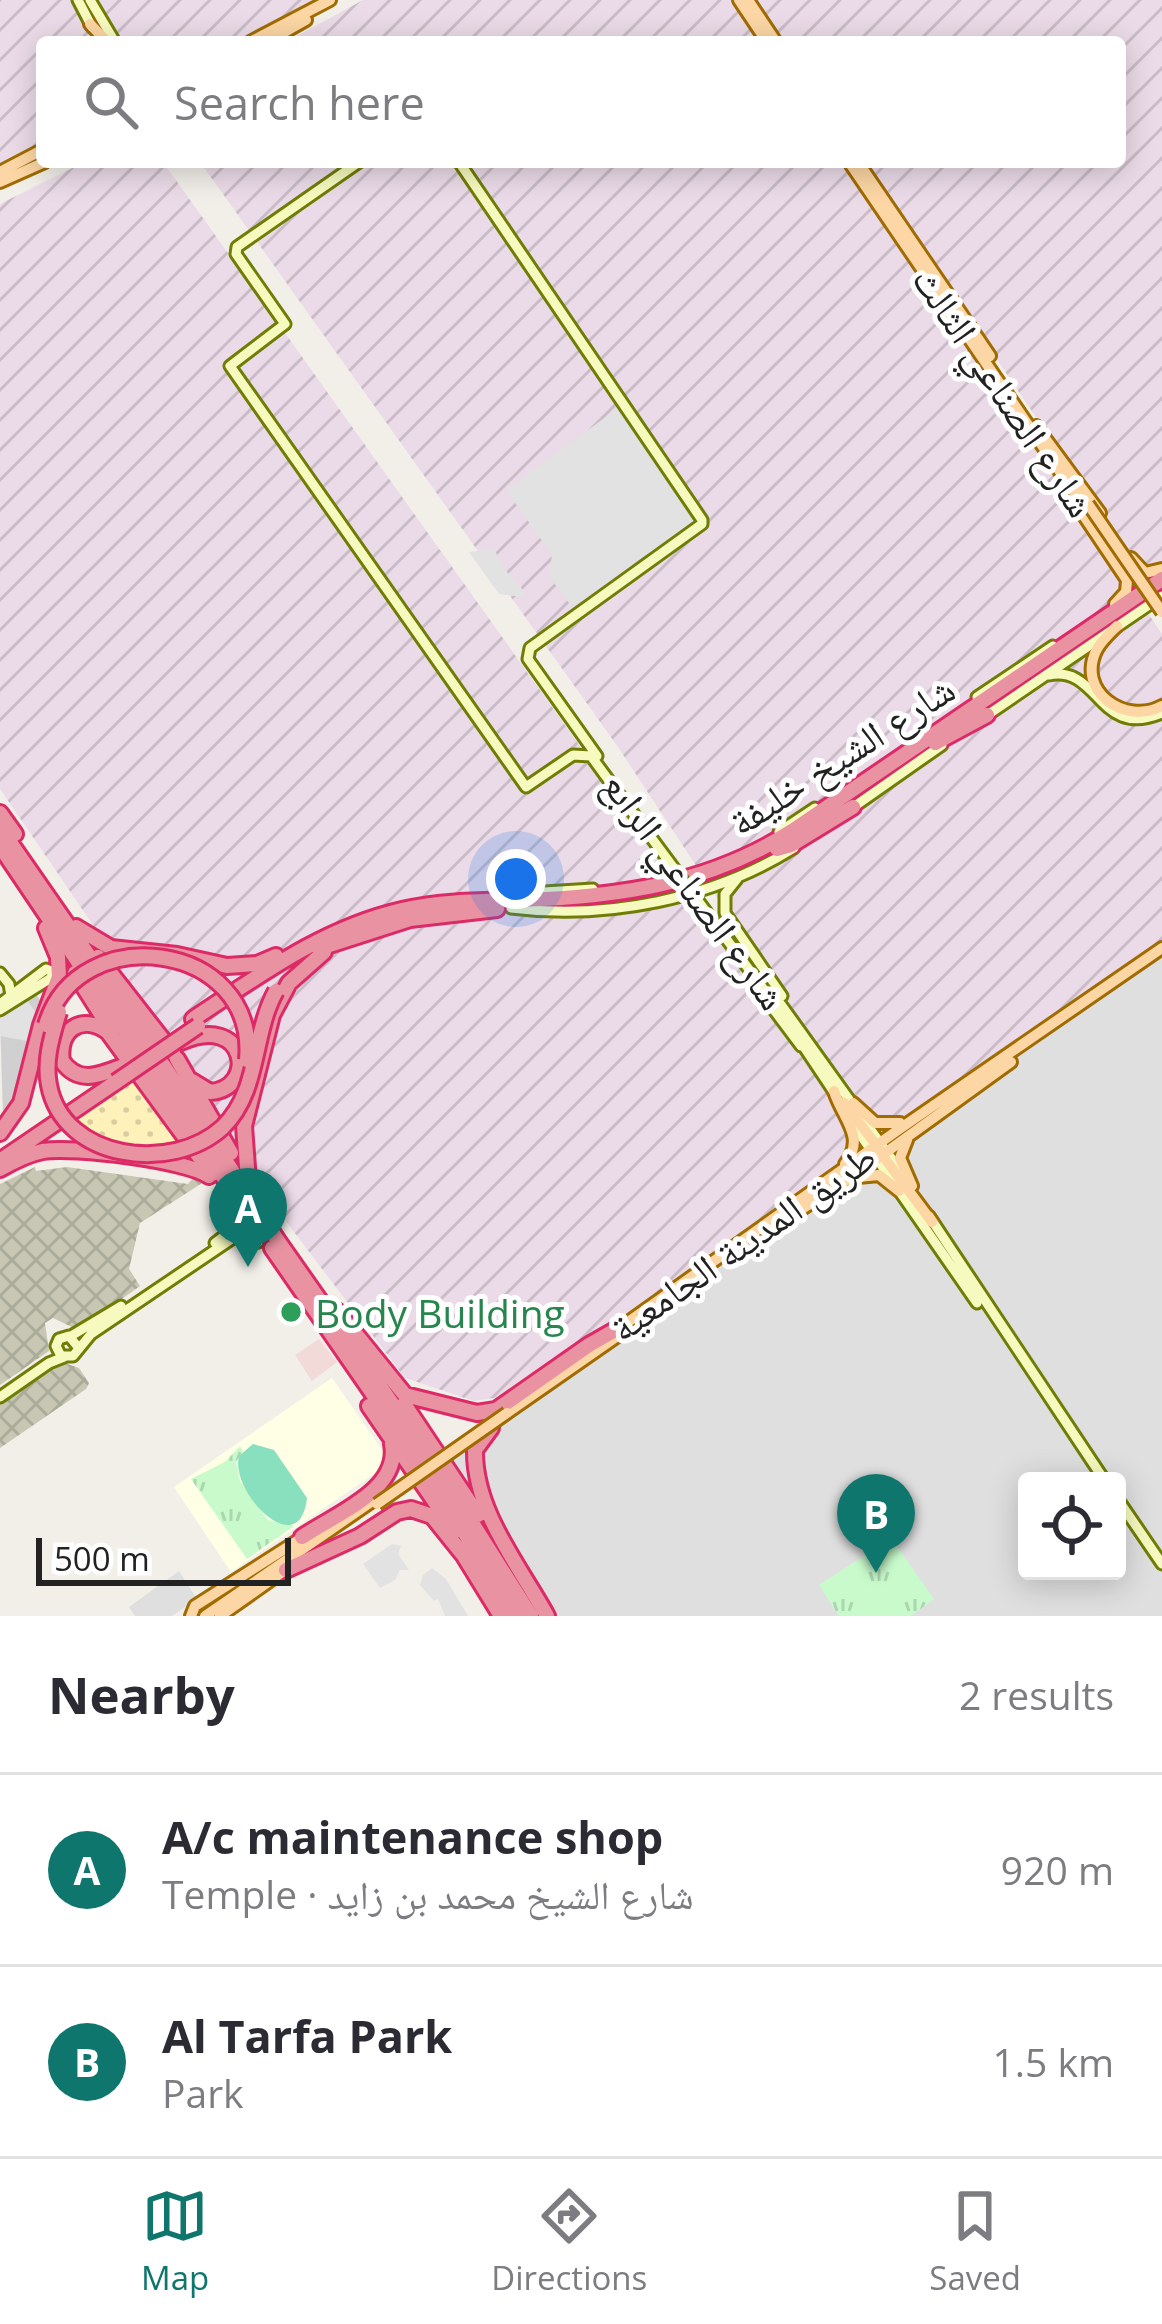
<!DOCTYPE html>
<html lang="en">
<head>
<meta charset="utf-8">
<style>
	body { margin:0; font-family:"Open Sans","Noto Naskh Arabic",sans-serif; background:#f7f7f7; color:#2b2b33 }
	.controls { position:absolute; right:36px; bottom:36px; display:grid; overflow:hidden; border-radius:12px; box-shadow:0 6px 30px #0003 }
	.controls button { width:108px; height:108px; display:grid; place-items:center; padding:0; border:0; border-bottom:3px solid #e1e1e2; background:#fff; color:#2b2b33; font:60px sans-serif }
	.scale { position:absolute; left:36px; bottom:30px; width:255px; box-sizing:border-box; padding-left:12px; border:6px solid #222; border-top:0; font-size:33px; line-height:42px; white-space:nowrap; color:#222; -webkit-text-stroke:9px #fff; paint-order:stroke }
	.you { position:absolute; left:516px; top:879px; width:42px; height:42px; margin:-30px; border:9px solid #fff; border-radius:50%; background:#1a73e8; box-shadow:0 0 0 18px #1a73e833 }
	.badge { display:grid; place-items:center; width:78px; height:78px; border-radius:50%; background:#0f766e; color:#fff; font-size:39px; font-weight:700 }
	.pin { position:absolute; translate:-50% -99px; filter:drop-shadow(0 3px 6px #0008) }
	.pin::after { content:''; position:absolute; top:63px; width:42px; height:36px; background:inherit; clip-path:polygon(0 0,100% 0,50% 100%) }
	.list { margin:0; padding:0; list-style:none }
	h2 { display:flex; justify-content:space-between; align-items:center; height:156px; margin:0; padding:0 48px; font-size:51px }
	h2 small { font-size:39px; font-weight:400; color:#7c7c81 }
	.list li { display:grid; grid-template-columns:78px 1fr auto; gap:36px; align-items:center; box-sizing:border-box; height:192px; padding:0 48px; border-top:3px solid #e1e1e2 }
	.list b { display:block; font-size:45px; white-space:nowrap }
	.list p { margin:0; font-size:39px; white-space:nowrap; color:#7c7c81 }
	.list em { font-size:39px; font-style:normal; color:#7c7c81 }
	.icon { flex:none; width:66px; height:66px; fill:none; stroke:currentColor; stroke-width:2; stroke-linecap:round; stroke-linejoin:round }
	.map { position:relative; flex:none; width:1162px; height:1616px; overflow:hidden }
	.search { position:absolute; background:#fff; box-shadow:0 6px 30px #0003; left:36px; right:36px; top:36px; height:132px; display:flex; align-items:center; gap:30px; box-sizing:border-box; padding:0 42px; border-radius:12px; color:#7c7c81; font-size:45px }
	.sheet { height:540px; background:#fff }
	nav { display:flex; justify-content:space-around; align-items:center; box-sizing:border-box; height:168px; border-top:3px solid #e1e1e2; background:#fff; font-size:33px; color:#7c7c81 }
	nav a { display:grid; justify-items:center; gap:6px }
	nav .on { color:#0f766e }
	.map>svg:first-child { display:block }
</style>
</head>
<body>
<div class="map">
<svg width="1162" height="1616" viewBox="0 0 1162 1616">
	<defs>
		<pattern id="industrial-furrows" width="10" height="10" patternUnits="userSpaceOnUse" patternTransform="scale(3)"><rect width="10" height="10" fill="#ebdbe8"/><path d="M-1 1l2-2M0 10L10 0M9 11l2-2" fill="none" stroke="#c9bcc7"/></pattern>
		<pattern id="construction-cross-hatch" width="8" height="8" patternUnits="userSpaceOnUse" patternTransform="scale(3)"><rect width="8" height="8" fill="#c7c7b4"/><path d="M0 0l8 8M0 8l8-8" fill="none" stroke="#abab9a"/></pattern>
		<pattern id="sand-dots" width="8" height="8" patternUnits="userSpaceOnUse" patternTransform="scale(3)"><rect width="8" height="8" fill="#fff1ba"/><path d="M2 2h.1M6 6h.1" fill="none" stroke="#dacea0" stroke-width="1.8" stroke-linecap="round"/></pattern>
		<pattern id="park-tufts" width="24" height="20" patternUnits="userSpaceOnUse" patternTransform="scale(3)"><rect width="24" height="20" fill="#c8facc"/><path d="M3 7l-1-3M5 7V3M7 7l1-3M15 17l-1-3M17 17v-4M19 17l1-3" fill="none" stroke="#acd6af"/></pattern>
	</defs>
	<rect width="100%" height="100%" fill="#f2efe9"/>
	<path fill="#e0dfdf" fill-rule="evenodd" d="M1162,952V1616H521L428,1465ZM1027,1481H1117V1571H1027Z
		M179,1571L197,1599L172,1616H135L129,1607Z"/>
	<path fill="#f2dad9" d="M319,1339L337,1362L312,1381L295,1355Z"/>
	<path fill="url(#industrial-furrows)" d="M0,0H80L102,42H42V145L0,166Z
		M98,0H315L235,42H123Z
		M363,0H735L764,42H286Z
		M754,0H1162V603L863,162H1120V42H782Z
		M84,162H163L859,1137L857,1152L848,1166L591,1336L507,1396L474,1401L405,1378L275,1207L95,928L0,789V204Z
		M200,162H844L1162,634V945L895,1133L864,1121L618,747Z"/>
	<path fill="#ffffe5" d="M332,1378L387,1457V1465L231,1572L174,1487Z"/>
	<path fill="#d0d0d0" d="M36,994L40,1000L12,1102L3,1117L0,1017Z"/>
	<path fill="url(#construction-cross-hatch)" d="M35,1167L36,1171L67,1167L188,1184L199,1171L210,1178L140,1223L129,1269L140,1286L78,1330L53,1318L45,1323L49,1351L0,1385V1184Z
		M62,1362L79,1368L89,1383L86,1389L0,1448V1403Z"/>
	<path fill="url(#sand-dots)" d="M133,1077L186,1144C144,1155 106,1146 74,1118Z"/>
	<path fill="url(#park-tufts)" d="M240,1446L243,1451L236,1462L240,1481L268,1520L294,1526L247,1559L191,1479L225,1462Z
		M891,1538L934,1599L911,1616H839L819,1585Z"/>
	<path fill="#88e0be" d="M253,1444L274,1450L307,1498C299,1565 229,1491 239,1456Z"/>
	<path fill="#e2e2e2" d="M618,408L622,409L699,518L572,607L549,576L552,555L506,490Z
		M491,544L507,572L524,591L523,597L499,594L469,552L490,549Z
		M27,1000L36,1013L27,1041L0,1036V1017Z
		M392,1544L401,1546L398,1554L409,1570H400L395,1580L380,1588L363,1564Z
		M432,1568L446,1579L468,1616H445L438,1599L434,1601L420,1585L423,1575Z"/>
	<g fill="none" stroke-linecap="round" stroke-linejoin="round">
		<g stroke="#707d05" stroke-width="15">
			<path id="secondary" d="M78,0L92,27
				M90,0L115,42
				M359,162L237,247L236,254L285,324L230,366L526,787L573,755L591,756L610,782
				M459,162L702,520V524L530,648L528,659L597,756
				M1049,675C1100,665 1098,740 1162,713
				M977,697L1053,646
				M986,716L1162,596
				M852,808L942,745
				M779,832L815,808
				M737,879L725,894V913L782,996
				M544,892L593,889
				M511,908C607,920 712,899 794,848
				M0,973L9,984L11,996
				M750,978L801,1046
				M772,992L904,1176
				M0,1004L46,969L53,972L51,978L0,1010
				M802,1044L836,1095
				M850,1120L977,1303
				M929,1216L1105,1481
				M215,1243L237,1226L235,1206
				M71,1336L121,1306
				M78,1347L69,1336L59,1339L56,1346L61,1356H73L91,1334L236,1236L247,1234L258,1242
				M0,1397L49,1363L64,1357
				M1117,1498L1162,1564"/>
		</g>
		<g stroke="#a06b00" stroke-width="16">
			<path id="primary" d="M739,0L767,42
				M748,0L776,42
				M90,24L107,42
				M250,42L330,0
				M267,42L306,20
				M849,162L1084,507
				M858,162L990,356
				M0,172L42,150
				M0,182L45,162
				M1036,426L1100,513
				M1076,504L1127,580L1126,592L1115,604
				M1131,558L1145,573L1162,569
				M1117,626C1110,633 1102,640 1097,649C1075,691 1125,726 1162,706
				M834,1091C842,1118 867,1137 845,1164
				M844,1103L880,1150
				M853,1103L875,1123H900
				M907,1140L900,1158L912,1186
				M880,1152L932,1222
				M858,1177L879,1175L899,1191
				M771,1229L856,1174L1011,1062
				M614,1332L898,1130L1162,948
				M507,1413L622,1333
				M191,1616L195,1606L308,1534
				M205,1616L374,1500
				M220,1616L281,1573"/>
		</g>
		<g stroke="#dc2a67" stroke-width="20">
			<path id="highway" d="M935,743L987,715
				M0,813L15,834
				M0,828L141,1031L278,1241L438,1469L531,1616
				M0,846L259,1230
				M777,849L791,845L853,807
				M76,927L111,948L177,955L227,966L257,964L276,956
				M320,948L410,919L497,909
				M98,957L173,1053
				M75,973L111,1030
				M193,1019C260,975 323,928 402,910C441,901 481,901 521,900C618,897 709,884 792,831L1162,579
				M181,1042C247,1012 258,1089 210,1092L192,1081
				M177,1059L231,1153
				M126,1065C102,1074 79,1086 62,1061C57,1030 82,1013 108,1032L212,1174
				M0,1133L21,1103L41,1025L59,977L58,957L46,928
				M4,1158L116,1082
				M0,1169C14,1161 27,1154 43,1151C73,1146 186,1160 209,1176
				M248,1181L244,1126L272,1015L289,983L324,952
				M272,1248L429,1475L516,1616
				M337,1311L405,1395L477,1413L496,1410L589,1345L617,1329
				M404,1404L478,1515
				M369,1406L455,1531
				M491,1428L475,1450C474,1511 519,1565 547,1616
				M302,1537C334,1515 401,1490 392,1444
				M461,1551L501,1616
				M286,1570L360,1536L397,1512L411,1509L432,1516L465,1557"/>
		</g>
		<use href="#secondary" stroke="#f7fabf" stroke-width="9"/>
		<use href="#primary" stroke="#fcd6a4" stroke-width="10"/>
		<use href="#highway" stroke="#e892a2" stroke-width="14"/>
		<g stroke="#707d05" stroke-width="15" stroke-linecap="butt">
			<path id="secondary-bridge" d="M610,782L768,995"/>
		</g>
		<g stroke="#a06b00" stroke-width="16" stroke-linecap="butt">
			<path id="primary-bridge" d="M1088,504L1162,612
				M377,1504L507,1413"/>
		</g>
		<g stroke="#dc2a67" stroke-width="20" stroke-linecap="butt">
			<path id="highway-bridge" d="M59,1012C52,1036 44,1060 49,1085C63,1160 172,1174 223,1127C260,1091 252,1034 276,991
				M46,1025C78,918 258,941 247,1060
				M116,1082L198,1026"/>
		</g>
		<use href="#secondary-bridge" stroke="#f7fabf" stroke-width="9"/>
		<use href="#primary-bridge" stroke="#fcd6a4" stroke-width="10"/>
		<use href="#highway-bridge" stroke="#e892a2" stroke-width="14"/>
	</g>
	<circle fill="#2e9e5b" stroke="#fff" stroke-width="4.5" cx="291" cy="1312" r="12"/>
	<g text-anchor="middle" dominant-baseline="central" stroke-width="10" stroke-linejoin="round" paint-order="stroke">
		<g font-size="39" fill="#222" stroke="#fff">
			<text transform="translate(1005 391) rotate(56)">شارع الصناعي الثالث</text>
			<text transform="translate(841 754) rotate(-33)">شارع الشيخ خليفة</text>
			<text transform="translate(696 890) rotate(54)">شارع الصناعي الرابع</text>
			<text transform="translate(742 1241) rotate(-35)">طريق المدينة الجامعية</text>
		</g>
		<g font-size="39" fill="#27864d" stroke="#fff" text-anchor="start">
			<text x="315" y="1312">Body Building</text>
		</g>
	</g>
</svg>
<div class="controls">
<button><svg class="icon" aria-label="locate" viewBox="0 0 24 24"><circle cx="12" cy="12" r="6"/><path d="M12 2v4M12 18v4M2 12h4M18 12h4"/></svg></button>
</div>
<div class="scale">500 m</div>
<div class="you"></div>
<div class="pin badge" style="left:248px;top:1267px">A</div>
<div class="pin badge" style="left:876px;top:1573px">B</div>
<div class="search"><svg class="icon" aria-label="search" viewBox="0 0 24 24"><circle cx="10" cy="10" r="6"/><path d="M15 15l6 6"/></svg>Search here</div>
</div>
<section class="sheet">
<h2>Nearby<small>2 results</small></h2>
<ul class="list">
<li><span class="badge">A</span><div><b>A/c maintenance shop</b><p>Temple · شارع الشيخ محمد بن زايد</p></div><em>920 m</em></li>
<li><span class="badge">B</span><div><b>Al Tarfa Park</b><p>Park</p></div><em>1.5 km</em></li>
</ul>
</section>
<nav>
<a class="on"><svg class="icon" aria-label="map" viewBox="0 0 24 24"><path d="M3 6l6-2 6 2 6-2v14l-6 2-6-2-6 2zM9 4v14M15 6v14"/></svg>Map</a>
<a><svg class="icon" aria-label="directions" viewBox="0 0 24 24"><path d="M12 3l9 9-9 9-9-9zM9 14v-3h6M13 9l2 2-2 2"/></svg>Directions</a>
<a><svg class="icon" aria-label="saved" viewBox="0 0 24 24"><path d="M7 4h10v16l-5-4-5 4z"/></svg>Saved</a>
</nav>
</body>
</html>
